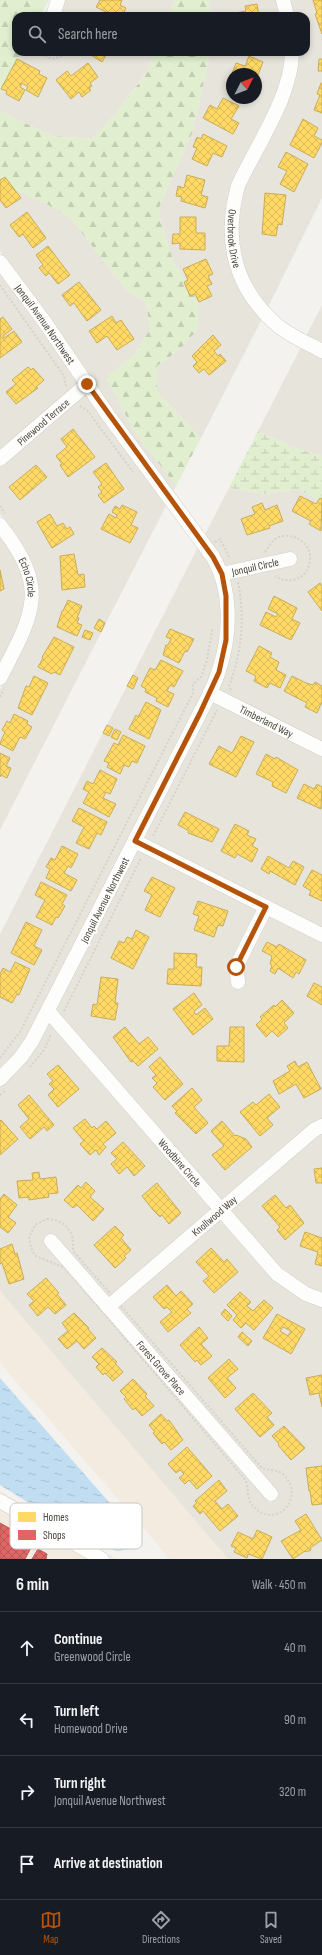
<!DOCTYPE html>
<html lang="en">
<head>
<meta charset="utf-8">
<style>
	body { margin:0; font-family:"Sofia Sans Condensed",sans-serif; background:#20242c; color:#f1f3f6 }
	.compass { position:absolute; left:226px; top:68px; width:36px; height:36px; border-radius:50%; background:#171b24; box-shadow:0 2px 6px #0003; rotate:48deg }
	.stop { position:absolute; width:12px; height:12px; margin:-9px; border:3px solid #b45309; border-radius:50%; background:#fff }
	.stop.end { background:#b45309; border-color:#fff; box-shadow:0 1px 4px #0008 }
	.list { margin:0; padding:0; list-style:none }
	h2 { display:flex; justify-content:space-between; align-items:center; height:52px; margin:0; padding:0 16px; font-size:17px }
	h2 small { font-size:13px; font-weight:400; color:#9ea1a6 }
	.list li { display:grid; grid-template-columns:26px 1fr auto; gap:12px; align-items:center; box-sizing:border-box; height:72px; padding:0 16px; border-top:1px solid #363941 }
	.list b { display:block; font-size:15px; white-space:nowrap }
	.list p { margin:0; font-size:13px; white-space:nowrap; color:#9ea1a6 }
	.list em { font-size:13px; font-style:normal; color:#9ea1a6 }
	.icon { flex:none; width:22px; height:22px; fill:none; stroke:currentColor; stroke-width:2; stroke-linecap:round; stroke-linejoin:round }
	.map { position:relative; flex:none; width:322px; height:1559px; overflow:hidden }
	.search { position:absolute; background:#171b24; box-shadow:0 2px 6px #0003; left:12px; right:12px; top:12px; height:44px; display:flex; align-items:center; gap:10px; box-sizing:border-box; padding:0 14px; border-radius:12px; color:#9ea1a6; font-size:15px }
	.sheet { height:340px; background:#171b24 }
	nav { display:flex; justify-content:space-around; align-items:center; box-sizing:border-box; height:56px; border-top:1px solid #363941; background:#171b24; font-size:11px; color:#9ea1a6 }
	nav a { display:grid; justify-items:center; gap:2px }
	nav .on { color:#b45309 }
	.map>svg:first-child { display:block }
</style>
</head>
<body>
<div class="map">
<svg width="322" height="1559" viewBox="0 0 322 1559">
	<defs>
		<pattern id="forest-firs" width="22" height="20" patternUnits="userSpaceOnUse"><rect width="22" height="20" fill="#e1eecf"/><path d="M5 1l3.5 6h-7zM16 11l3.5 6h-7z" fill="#c3cdb2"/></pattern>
		<pattern id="wetland-marsh" width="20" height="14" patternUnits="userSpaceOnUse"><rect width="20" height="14" fill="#e1eecf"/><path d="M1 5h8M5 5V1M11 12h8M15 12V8" fill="none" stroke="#c3cdb2"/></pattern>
		<pattern id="water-ripples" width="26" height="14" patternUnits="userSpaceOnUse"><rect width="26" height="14" fill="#c0ddf1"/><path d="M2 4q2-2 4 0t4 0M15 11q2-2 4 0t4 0" fill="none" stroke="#a6bfcf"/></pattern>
		<pattern id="homes-cross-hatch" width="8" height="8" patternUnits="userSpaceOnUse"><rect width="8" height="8" fill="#ffd966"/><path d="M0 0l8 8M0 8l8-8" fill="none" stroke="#dcbb59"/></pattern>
		<pattern id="shops-cross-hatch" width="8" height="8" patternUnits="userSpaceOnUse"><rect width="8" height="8" fill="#e06666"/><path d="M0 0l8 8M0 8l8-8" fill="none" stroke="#b85655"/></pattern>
	</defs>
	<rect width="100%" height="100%" fill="#f4f2ee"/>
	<path fill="#e7e4dc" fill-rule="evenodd" d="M64,0H175L168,16H59Z
		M209,0H277L281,16H211Z
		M289,0H322V198L268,307L252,285L245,270L237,230L244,187L298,52H306V16H294Z
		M22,52H154L148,70L116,113L92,139L52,136L0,111V94Z
		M210,52H286V57L280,87L228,202L225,217V232L228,258L233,275L262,319L201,438L157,391V366L179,350L199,304L173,260L158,210L193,131ZM232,74H256V98H232Z
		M0,182L54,208L72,220L127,291L146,302L150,329L135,354L106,377L133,429L176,486L173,492L113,412L49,317L0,251Z
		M0,272L79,384L0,452Z
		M322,305V344L306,336Z
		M301,347L322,357V456L293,447L258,431Z
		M85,393L167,504L0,830V690L27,638L38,602L37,577L31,560L23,545L0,514V466Z
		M229,488L266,494L297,489L322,501V742L217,689L229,579L296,564L295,552L225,568L205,534Z
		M0,535L13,553L25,580L26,603L24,617L0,665Z
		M198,547L213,571L220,598L221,621L217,660L205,691L27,1039L0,1072V934Z
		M212,701L322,756V928L143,838Z
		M138,849L259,910L230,968L233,989L244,986L242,967L269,915L322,942V1120L222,1202L55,1009Z
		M49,1022L212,1210L109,1299L52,1233L43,1242L270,1503L279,1494L117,1307L219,1219L272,1279L302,1299L322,1306V1559H228L0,1291V1087L26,1060Z
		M322,1132V1293L309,1288L281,1270L229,1211Z"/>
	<path fill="#f3ebdf" d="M0,1291L228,1559H170L0,1363Z
		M0,1491L117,1559H0Z"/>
	<path fill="url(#forest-firs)" d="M0,0H49L40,16H16V52H22L0,94Z
		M175,0H209L211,16H168Z
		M154,52H210L193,131L158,210L173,260L199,304L198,329L179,350L157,366V391L201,438L176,486L133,429L106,377L135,354L150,329L146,302L127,291L72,220L54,208L0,182V111L52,136L92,139L116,113L148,71Z"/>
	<path fill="url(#wetland-marsh)" d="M258,431L293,447L322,456V501L297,489L266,494L229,488Z"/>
	<path fill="url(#water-ripples)" d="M0,1378L137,1534L132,1549L116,1551L90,1541L0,1485Z"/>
	<path fill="url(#homes-cross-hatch)" stroke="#c9ac58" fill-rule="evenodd" d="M100,0H122L120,5L126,8L122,16H114L96,7Z
		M313,0H322V34L315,14L317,13Z
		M257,4L259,16H231L230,14L246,11L245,6Z
		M86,52H108L102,62Z
		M249,56L263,62L256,80V74H232V88L227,86L236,63L245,66Z
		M17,59L40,71L39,74L47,78L38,97L26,90L28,87L22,83L20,87L25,90L19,101L6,94L7,91L1,89Z
		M319,59H322V71H318Z
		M88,63L98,77L90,83L92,86L89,88L91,90L82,97L79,92L71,99L56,80L67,71L71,76Z
		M321,83H322V113L314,110L320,95L317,94Z
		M223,98L239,106L231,119L239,123L233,134L203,118L210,105L217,109Z
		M303,119L318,128L314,136L322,140V143L314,158L290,145Z
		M203,134L227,146L222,157L213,153L207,166L192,159L197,148L193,147L197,137L201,139Z
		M286,152L308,164L294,192L280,184L287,171L278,167Z
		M187,175L205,180L201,195L208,197L205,208L181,201L182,197L176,196L178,186L184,188Z
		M5,177L21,198L6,208L0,200V180Z
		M265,193L286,195L282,225L278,224L276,236L262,234Z
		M27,212L46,238L33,248L23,234L19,237L10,225Z
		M180,217H196V233H205V250L180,249V243L172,244L173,234H180Z
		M48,246L70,275L58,284L49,273L46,276L39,268L43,265L36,255Z
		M206,259L213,274L208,276L212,284L207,286L212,296L199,302L195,294L190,296L184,282L188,280L183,269Z
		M79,282L101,310L87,321L74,303L70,306L62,295Z
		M112,316L116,323L121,320L134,339L117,350L107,336L97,343L89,331Z
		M3,317L12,329L3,336L4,338L14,331L22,342L0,358V319Z
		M213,335L221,345L214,351L218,356L220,354L226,361L209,375L204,369L199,373L193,366L197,362L192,356Z
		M28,367L31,370L33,368L44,380L36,387L38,388L16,404L6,392L16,384L12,380Z
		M73,429L95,457L68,477L60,465L62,464L56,456L67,447L61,439Z
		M106,463L124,489L104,503L98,495L102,492L98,487L102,484L93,472Z
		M36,465L47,477L20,500L9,487Z
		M300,496L316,504L320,498L322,499L321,531L309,524L311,521L292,511Z
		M262,503L265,510L277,505L283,521L269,526L270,528L247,535L241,519L255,514L252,507Z
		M122,505L137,512L131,525L138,528L130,543L101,529L109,514L116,518L117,515L112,512L115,506L120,509Z
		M50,514L57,526L63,523L67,529L70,527L74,534L52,548L37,522Z
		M74,554L78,575L84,574L85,587L62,590L60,556Z
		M0,570L4,589L0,591Z
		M320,583L322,587V611L308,592Z
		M274,596L297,608L292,619L300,623L291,640L260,625L266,612L276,617L278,614L268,609Z
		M68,600L82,606L77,618H79L77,623L82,625L77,636L57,627L62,611H63Z
		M99,619L105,623L101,632L94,628Z
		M170,629L194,639L187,652L185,651L179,663L163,655L166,645H168L171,639L166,637Z
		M85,630L93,633L90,640L82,637Z
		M54,637L74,647L60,675L54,672L52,674L38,667L43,658L42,657Z
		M259,646L272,653L270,657L279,662L276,670L286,675L280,688L270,683L267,688L254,681L256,676L246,671Z
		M161,660L183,671L174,687L170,685L167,691L174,694L168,707L156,701L157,698L145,692L146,689L141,686L150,668L155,670Z
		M133,675L138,678L133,689L127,686Z
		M34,676L48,683L32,715L18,708L26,686L29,687Z
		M292,676L306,683L313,685L315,682L322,686V702L317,713L305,707L307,703L284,691Z
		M146,702L161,710L149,739L129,729L136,715L138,717Z
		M14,714L28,721L27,724L32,727L25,739L20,737L13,751L0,744V743L5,732L2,730L7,721L10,723Z
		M107,725L113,728L109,736L103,733Z
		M115,729L121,732L117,740L111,737Z
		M123,735L145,746L137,763L132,761L129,767L124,765L120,774L107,767L109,763L104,761L114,743L118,745Z
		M241,736L254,742L236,777L209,764L219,746L232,753Z
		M0,753L10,758L6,766L11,768L7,778L1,775L0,777Z
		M266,754L275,759L276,757L298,770L286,793L272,786L273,782L256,774Z
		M100,770L117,779L110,794L106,792L103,798L116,804L109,817L83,803L89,792L83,789L87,781L93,784Z
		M304,784L314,789L317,784L322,787L321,809L297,798Z
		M79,808L107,822L101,835L97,833L89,849L76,843L84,827L72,821Z
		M185,812L219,829L212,842L188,833L189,831L178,825Z
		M235,824L249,831L247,835L256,839L252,846L258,849L252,862L237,854L235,858L221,851Z
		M62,846L78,854L71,868L68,866L64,873L77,880L71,891L46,878L50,869L46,867L51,858L55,860Z
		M268,856L289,868L293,861L304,867L295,885L270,871L269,874L261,869Z
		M312,870L322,875V901L309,895L311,891L303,886Z
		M152,877L175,888L160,917L145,910L152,895L144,891Z
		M41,882L67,895L62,904L65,906L58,918L56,917L52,925L36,917L45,900L35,895Z
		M198,901L228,911L223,926L218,925L214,937L194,930L199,916L193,914Z
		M26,922L42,930L34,946L42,950L34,965L11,953Z
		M136,930L149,937L133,969L111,958L119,941L124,943L127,937L132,939Z
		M267,942L277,947L279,944L306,960L299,974L296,972L293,978L278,968L275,974L270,971L272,966L270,964L272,956L262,951Z
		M174,953L197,954L196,967H202L201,986L167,984L168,969H174Z
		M15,962L30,969L19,995L17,994L12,1003L0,997V974L3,968L10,972Z
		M101,977L118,979L115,1003H118L115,1020L91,1016L93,1004L97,1005Z
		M314,983L322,987V1005L307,996Z
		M194,993L202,1005L194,1011L196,1015L205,1008L213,1019L193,1035L173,1009Z
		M282,1000L294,1013L284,1023L288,1028L278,1037L272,1031L266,1037L256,1025L262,1019L260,1017L274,1005L275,1007Z
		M125,1027L139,1044L148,1037L158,1049L138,1066L133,1061L131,1062L113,1037Z
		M230,1027H244V1062L217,1061V1046H229Z
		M160,1057L183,1084L165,1100L153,1087L157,1083L152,1078L156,1075L149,1067Z
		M295,1061L298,1067L307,1062L321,1089L304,1098L296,1084L279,1094L273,1081L290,1071L287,1066Z
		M58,1065L79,1089L58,1107L48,1095L54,1089L49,1084L53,1081L47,1074Z
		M192,1088L202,1100L194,1107L208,1123L196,1134L175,1113L177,1111L172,1106Z
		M269,1094L280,1107L267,1118L273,1125L260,1136L240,1112L253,1102L256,1105Z
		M29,1095L54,1125L47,1131L44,1127L30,1139L20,1127L29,1119L18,1105Z
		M85,1119L92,1128L94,1126L97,1129L106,1121L116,1133L103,1144L106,1147L99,1155L96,1150L90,1155L80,1144L84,1141L73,1128Z
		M1,1120L18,1139L0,1155V1121Z
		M222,1121L235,1136L236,1135L246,1139L252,1147L225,1170L212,1155L224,1146L211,1131Z
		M123,1142L145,1166L134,1176L127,1167L119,1174L111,1164L117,1159L111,1153Z
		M322,1168V1183H316L314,1169Z
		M39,1172L40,1179L56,1177L58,1193L48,1194L49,1197L29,1200V1197L19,1198L17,1181L33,1180L32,1173Z
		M86,1182L95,1191L90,1197L104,1209L93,1221L77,1205L73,1208L64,1200L78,1185L81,1188Z
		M157,1183L181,1213L169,1224L162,1215L160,1217L153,1210L142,1196Z
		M4,1194L17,1205L8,1217L16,1223L8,1233L0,1227V1199Z
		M275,1195L286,1208L290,1205L304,1223L285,1240L277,1230L280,1227L262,1206Z
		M115,1226L124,1235L121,1238L131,1250L124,1256L126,1258L115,1268L94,1245Z
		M305,1232L322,1238V1266L315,1264L318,1252L300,1246Z
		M12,1244L15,1254L17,1253L24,1279L9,1284L2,1263L0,1264V1249Z
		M211,1248L224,1262L227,1259L238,1272L214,1293L203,1281L209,1276L196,1262Z
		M46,1278L59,1293L57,1294L66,1305L55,1314L48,1307L38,1316L29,1305L34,1301L27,1294Z
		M167,1285L176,1296L181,1291L193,1304L187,1309L191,1313L168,1332L160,1322L172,1312L167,1307L164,1309L153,1297Z
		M240,1292L251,1302L247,1306L253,1311L264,1300L273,1308L254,1330L246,1323L241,1328L233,1320L237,1315L227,1305Z
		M225,1309L232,1316L228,1321L221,1314Z
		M74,1313L89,1328L88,1329L96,1338L84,1349L77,1341L67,1349L58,1339L68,1331L62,1323Z
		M277,1314L305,1329L291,1354L263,1338ZM283,1327L291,1331L288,1336L280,1331Z
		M199,1327L208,1338L201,1344L212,1356L201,1365L197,1360L195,1362L180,1345Z
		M242,1332L252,1341L248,1346L238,1337Z
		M102,1348L117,1362L115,1363L123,1372L113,1381L105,1373L103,1375L96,1367L99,1364L92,1357Z
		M229,1359L238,1369L227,1378L236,1388L225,1398L208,1378Z
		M322,1375V1407L319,1393L310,1395L306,1378Z
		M133,1379L147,1394L145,1396L154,1406L142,1416L135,1408L133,1410L124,1399L126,1397L120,1391Z
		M253,1393L272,1413L267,1417L274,1425L260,1437L235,1409Z
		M161,1414L167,1421L169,1420L183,1440L171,1450L164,1442L162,1444L153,1433L155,1432L149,1425Z
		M284,1426L305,1448L291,1460L278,1445L279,1444L272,1436Z
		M187,1447L212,1476L197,1489L189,1480L185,1484L179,1478L184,1474L180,1470L176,1473L168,1464Z
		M322,1466V1504L312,1505L310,1491H309L306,1468Z
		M219,1480L227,1491L215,1501L222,1509L228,1504L238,1516L220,1531L203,1511L200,1514L193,1506L197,1503L195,1501Z
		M306,1514L322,1540L310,1548L311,1550L306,1552L305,1551L293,1559L281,1541L301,1530L295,1521Z
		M257,1530L272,1537L262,1559L248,1554L247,1558L234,1552L236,1548L231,1546L238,1532L253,1539Z"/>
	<path fill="url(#shops-cross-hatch)" stroke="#b35c58" d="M0,1523L34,1542L25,1559H0Z
		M38,1549L47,1554L46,1559H32Z"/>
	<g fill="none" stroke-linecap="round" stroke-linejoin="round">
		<g stroke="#d2d0cb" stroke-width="15">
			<g id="minor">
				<path d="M283,0L287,16"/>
				<path d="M53,16L58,0"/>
				<path id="s1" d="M292,52C292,96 256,146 238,186C223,239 234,288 277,325C290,336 307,343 322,351"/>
				<path id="s2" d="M0,262L44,321L108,415L213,557C232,590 231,634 219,670C215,685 207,699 200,713L32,1041L21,1057L0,1079"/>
				<path id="s3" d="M0,459L87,384"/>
				<path id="s4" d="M0,525C50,589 34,612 0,678"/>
				<path id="s5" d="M222,574L290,559"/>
				<path id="s6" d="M210,693L322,749"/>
				<path d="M135,841L322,935"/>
				<path d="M238,982L236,967L266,907"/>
				<path id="s7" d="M48,1011L277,1274L306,1294L322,1300"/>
				<path id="s8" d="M51,1241L271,1494"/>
				<path id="s9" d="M108,1307L314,1130L322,1126"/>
				<path d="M0,1501L102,1559"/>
			</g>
		</g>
		<path stroke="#d3d2cc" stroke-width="2" stroke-dasharray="2 2" stroke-linecap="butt" d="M38,52L52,59L62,56L66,52
			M0,285L64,376L66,386
			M80,406L87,410L133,472
			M0,506L5,513
			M215,542L220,539L230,559
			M265,552C269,547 271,541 277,538C291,531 311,542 310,558C310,578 290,586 275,576
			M231,690L229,686C242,652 245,617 238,582
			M0,697L4,689
			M153,836L217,710
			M64,1011L141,858
			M0,1058L20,1032L193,693V684L201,677L207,660L212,630H215
			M30,1067L44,1050L51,1034
			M0,1095L5,1091
			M47,1219C58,1219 68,1225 72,1236C74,1242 72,1247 74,1252L261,1467C268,1472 277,1468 284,1475C306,1498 276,1530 254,1507C244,1498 251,1486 243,1477L65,1268L36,1256L32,1251L29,1237L35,1225Z"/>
		<use href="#minor" stroke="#fdfdfc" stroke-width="14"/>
	</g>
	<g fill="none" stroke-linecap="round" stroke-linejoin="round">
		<path stroke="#b45309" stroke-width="5" d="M87,384L213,557L222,574L226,596V640L219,672L200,713L135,841L266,907L236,967"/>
	</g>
	<g text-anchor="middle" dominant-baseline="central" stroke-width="4" stroke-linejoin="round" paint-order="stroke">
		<g font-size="11" fill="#4b4439" stroke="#fff">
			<text stroke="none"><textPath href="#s1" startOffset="199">Overbrook Drive</textPath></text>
			<text stroke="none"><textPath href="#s2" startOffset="77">Jonquil Avenue Northwest</textPath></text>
			<text stroke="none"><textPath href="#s3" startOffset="57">Pinewood Terrace</textPath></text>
			<text stroke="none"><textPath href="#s5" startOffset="34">Jonquil Circle</textPath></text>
			<text stroke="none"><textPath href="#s4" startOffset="60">Echo Circle</textPath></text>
			<text stroke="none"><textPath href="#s6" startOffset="63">Timberland Way</textPath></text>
			<text transform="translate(105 900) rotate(-63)">Jonquil Avenue Northwest</text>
			<text stroke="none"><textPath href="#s7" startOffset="201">Woodbine Circle</textPath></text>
			<text stroke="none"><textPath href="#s9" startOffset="140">Knollwood Way</textPath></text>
			<text stroke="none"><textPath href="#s8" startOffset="168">Forest Grove Place</textPath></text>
		</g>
	</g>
	<rect x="10" y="1503" width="132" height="46" rx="6" fill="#fff" stroke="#c9c7c4" stroke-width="1"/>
	<rect x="18" y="1512" width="18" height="10" fill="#ffd966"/>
	<rect x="18" y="1530" width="18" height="10" fill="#e06666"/>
	<g font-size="11" fill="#4b4439">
		<text x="43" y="1521">Homes</text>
		<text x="43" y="1539">Shops</text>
	</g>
</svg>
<svg class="compass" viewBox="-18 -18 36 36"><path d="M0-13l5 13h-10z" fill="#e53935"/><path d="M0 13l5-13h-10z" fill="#9ea1a6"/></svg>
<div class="stop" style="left:236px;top:967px"></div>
<div class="stop end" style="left:87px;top:384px"></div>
<div class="search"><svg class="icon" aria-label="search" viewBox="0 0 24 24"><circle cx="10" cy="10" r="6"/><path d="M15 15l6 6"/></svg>Search here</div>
</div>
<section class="sheet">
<h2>6 min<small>Walk · 450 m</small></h2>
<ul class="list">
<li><svg class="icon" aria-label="ahead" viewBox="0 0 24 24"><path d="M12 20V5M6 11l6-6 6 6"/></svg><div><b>Continue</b><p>Greenwood Circle</p></div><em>40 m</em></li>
<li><svg class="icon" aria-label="left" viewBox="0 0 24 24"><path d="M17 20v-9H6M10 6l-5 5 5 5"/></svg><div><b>Turn left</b><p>Homewood Drive</p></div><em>90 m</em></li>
<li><svg class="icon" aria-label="right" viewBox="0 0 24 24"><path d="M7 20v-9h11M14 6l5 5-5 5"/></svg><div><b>Turn right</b><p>Jonquil Avenue Northwest</p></div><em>320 m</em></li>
<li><svg class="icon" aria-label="arrive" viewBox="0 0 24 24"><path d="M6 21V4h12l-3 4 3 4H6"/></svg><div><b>Arrive at destination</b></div></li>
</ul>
</section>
<nav>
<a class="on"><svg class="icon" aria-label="map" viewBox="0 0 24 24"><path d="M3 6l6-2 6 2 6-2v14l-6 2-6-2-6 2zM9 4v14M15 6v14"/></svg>Map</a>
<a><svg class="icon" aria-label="directions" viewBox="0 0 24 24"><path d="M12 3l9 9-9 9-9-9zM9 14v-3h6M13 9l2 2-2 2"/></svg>Directions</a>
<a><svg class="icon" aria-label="saved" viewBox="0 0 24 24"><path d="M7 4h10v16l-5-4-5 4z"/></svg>Saved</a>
</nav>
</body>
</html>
